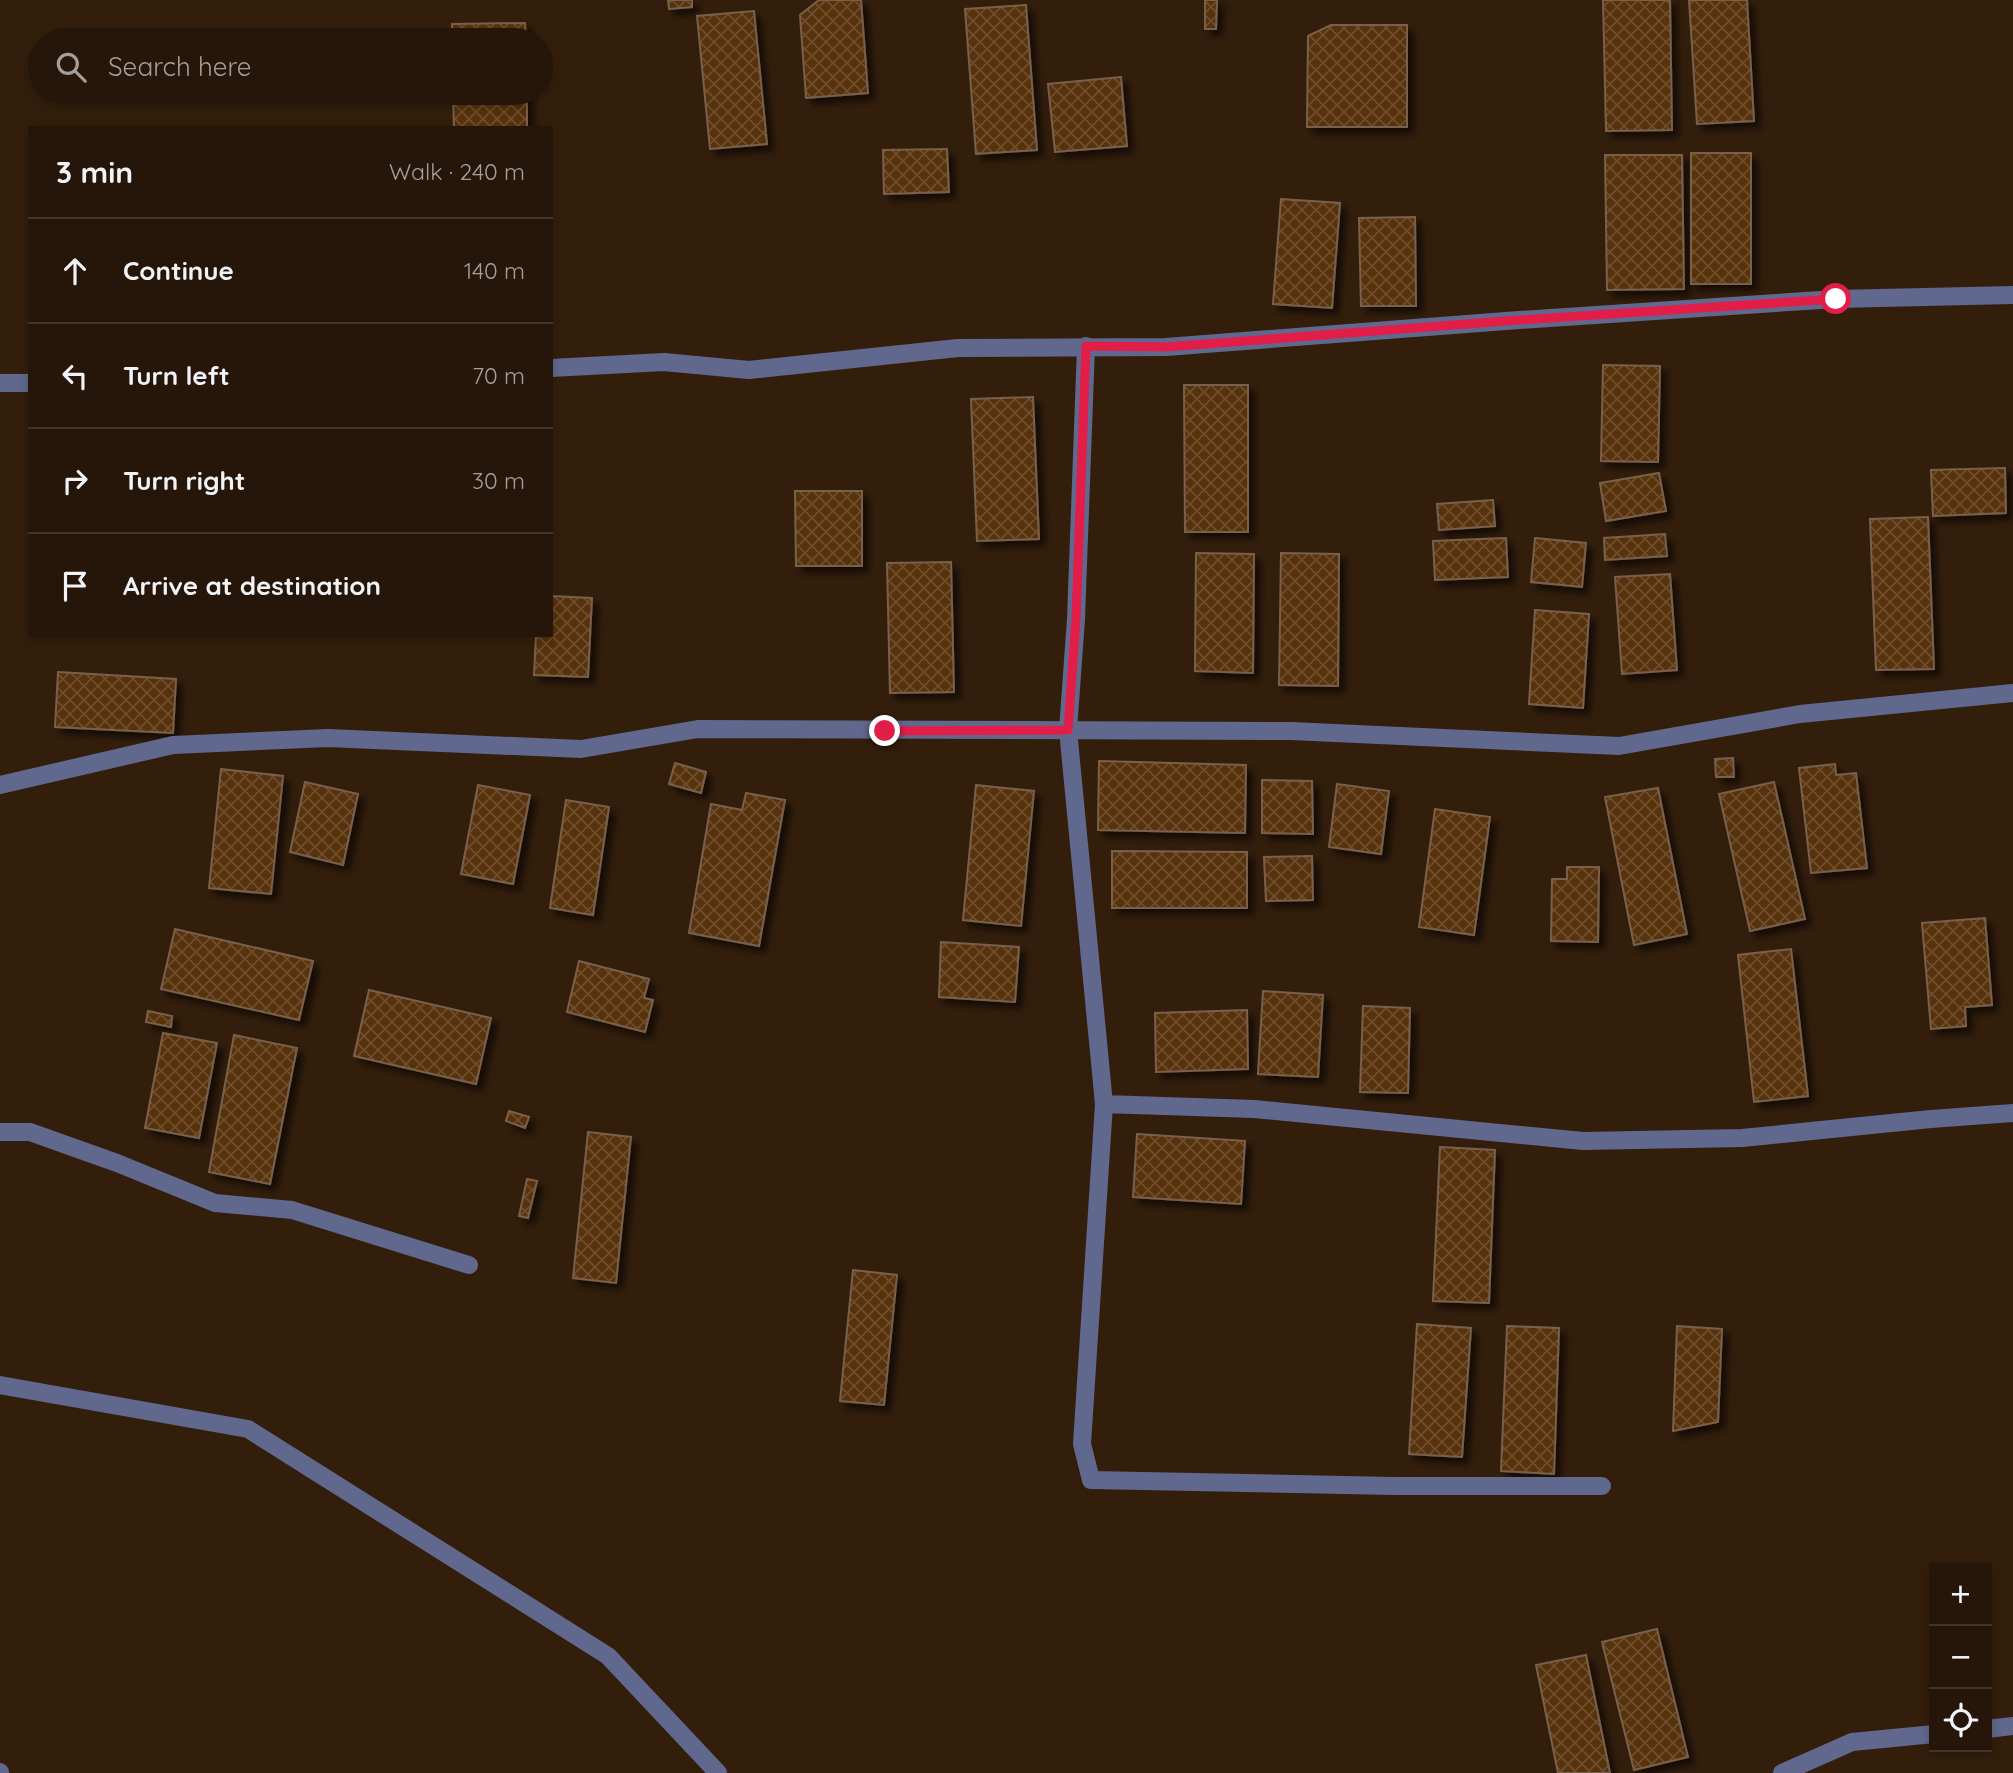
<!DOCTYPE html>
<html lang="en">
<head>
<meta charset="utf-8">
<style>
	body { margin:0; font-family:Quicksand,sans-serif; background:#2e1f12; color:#f1f3f6 }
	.controls { position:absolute; right:21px; bottom:21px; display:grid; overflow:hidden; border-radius:0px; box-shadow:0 4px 10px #0003 }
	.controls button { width:63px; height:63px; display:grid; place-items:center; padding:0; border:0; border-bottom:2px solid #42352a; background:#261609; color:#f1f3f6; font:35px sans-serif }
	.stop { position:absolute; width:21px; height:21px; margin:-16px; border:5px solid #e11d48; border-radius:50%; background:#fff }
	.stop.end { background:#e11d48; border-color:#fff; box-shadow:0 2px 7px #0008 }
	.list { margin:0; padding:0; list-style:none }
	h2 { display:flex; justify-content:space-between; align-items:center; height:91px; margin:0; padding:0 28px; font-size:30px }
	h2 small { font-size:23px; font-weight:400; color:#a49f9c }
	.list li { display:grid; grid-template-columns:46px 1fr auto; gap:21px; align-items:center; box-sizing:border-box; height:105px; padding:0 28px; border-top:2px solid #42352a }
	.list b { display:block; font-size:26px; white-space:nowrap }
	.list em { font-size:23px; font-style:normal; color:#a49f9c }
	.icon { flex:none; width:38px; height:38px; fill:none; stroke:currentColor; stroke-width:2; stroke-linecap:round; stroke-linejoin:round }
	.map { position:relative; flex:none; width:2013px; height:1773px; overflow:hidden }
	.search { position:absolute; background:#261609; box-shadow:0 4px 10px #0003; left:28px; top:28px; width:525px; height:77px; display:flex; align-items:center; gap:18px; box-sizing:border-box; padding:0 24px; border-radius:38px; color:#a49f9c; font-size:26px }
	.panel { position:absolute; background:#261609; box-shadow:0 4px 10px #0003; left:28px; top:126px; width:525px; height:511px; border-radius:0px }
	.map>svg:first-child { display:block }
</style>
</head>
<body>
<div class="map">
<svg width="2013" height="1773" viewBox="0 0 2013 1773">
	<defs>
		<pattern id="building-cross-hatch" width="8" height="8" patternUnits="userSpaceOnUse" patternTransform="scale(1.75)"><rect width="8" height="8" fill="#563009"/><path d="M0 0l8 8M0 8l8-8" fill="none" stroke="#6f4e2d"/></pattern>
		<filter id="shadow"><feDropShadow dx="6" dy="6" stdDeviation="3.5" flood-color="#0009"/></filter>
	</defs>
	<rect width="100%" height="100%" fill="#331e0c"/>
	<path fill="url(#building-cross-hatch)" stroke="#79604c" stroke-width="2" filter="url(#shadow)" d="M668,0H692V7L669,9Z
		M819,0H861L868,93L806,98L800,15Z
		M1205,0H1217L1216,29H1205Z
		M1603,0H1670L1672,130L1606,131Z
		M1689,0H1747L1754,121L1697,124Z
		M1026,5L1037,150L976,154L965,9Z
		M754,11L767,144L710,149L697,16Z
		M525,23L526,40H452V24Z
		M1331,25H1407V127H1307L1308,36Z
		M1121,77L1127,146L1055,152L1048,84Z
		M453,93H527V128H454Z
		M947,149L949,192L884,194L883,150Z
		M1691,153H1751V284H1691Z
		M1605,155H1682L1684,289L1607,290Z
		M1281,199L1340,203L1332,308L1273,304Z
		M1415,217L1416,306H1361L1359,218Z
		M1603,365L1660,366L1658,462L1601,461Z
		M1184,385H1248V532H1185Z
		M1033,397L1039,539L977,541L971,399Z
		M2005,468L2006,513L1933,516L1931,470Z
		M1659,473L1666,511L1606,521L1600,483Z
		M795,491H862V566H796Z
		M1493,500L1495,526L1439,530L1437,504Z
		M1928,517L1934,669L1876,670L1870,519Z
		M1665,534L1667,556L1605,560L1604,538Z
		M1506,538L1508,577L1435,580L1433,541Z
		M1535,538L1586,543L1582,587L1531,582Z
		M1196,553L1254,554L1253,673L1195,671Z
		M1281,553L1339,554L1338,686L1279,685Z
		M951,562L954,692L890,693L887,563Z
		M1670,574L1677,670L1622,674L1615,577Z
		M551,596L592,598L588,677L534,675L536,635H551Z
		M1535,610L1589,614L1583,708L1529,704Z
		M58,672L176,679L173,733L55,727Z
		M1733,758L1734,777H1716L1715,759Z
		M1099,761L1246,765L1245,833L1098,830Z
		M675,763L706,772L701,793L669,784Z
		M1835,764L1836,775L1856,773L1867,868L1811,873L1799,768Z
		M221,769L283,776L271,894L209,888Z
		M1262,780L1312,781L1313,834L1262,833Z
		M305,782L358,794L343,865L290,852Z
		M1774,782L1805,919L1750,931L1719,794Z
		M1337,784L1389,791L1381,854L1329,847Z
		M478,785L530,795L513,884L461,874Z
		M976,785L1034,791L1021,926L963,920Z
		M1658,788L1687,934L1634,945L1605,797Z
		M746,793L785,800L759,946L689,933L711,804L742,810Z
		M566,800L609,807L593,915L550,908Z
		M1435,809L1490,817L1474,935L1419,927Z
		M1112,851L1247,852V908H1112Z
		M1312,856L1313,900L1266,901L1264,857Z
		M1567,867H1599L1598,942L1551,941L1552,879H1567Z
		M1985,918L1992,1005L1965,1007L1966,1026L1931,1029L1922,923Z
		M175,929L313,961L299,1020L161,989Z
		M941,942L1019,947L1015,1002L939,997Z
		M1791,949L1808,1096L1754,1102L1738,955Z
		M579,961L649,979L644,998L653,1000L645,1032L567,1012Z
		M369,990L491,1018L476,1084L354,1056Z
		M1263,991L1323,995L1318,1077L1258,1074Z
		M1363,1006L1410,1008L1408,1093L1360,1092Z
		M1247,1010L1248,1069L1156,1072L1155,1013Z
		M148,1011L172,1016L171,1027L146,1022Z
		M163,1033L217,1043L199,1138L145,1128Z
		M234,1035L297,1048L270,1184L209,1172Z
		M509,1111L529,1117L525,1128L506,1121Z
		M588,1132L631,1137L616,1283L573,1278Z
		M1137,1134L1245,1141L1241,1204L1133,1197Z
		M1440,1147L1495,1150L1489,1303L1433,1301Z
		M527,1179L537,1181L528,1218L519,1216Z
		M853,1270L897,1275L884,1405L840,1401Z
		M1417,1324L1471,1328L1462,1457L1409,1454Z
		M1507,1326L1559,1328L1554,1474L1501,1471Z
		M1677,1326L1722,1329L1718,1422L1673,1431Z
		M1657,1629L1688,1757L1634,1770L1602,1642Z
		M1586,1655L1610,1773H1558L1536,1665Z"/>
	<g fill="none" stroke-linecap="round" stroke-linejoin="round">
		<path stroke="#61688e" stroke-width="18" d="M1086,346L1076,619L1068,730L1104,1104L1082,1444L1091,1480L1394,1486H1602
			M551,368L664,362L749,370L958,348L1166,347L1519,320L1836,299L2013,295
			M0,383H30
			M0,785L173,745L328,738L581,749L698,729L1291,731L1619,746L1800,714L2013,693
			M1104,1104L1254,1109L1583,1141L1742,1138L1931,1119L2013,1113
			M0,1132H30L117,1163L215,1203L292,1210L469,1265
			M0,1385L248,1429L608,1656L718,1773
			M1987,1729L2013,1726
			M0,1772V1773
			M1782,1773L1852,1742L1934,1734"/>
	</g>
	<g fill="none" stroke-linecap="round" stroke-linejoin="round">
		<path stroke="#e11d48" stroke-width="9" d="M885,731L1068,730L1076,619L1086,346L1166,347L1519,320L1836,299"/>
	</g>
</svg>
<div class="controls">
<button>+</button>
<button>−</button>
<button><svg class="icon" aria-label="locate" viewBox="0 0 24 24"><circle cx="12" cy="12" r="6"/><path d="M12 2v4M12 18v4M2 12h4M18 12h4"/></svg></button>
</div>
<div class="stop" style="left:1836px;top:299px"></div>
<div class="stop end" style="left:885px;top:731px"></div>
<div class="search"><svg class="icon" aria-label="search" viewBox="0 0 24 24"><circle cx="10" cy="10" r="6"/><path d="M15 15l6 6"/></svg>Search here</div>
<section class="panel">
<h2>3 min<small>Walk · 240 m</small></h2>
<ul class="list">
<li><svg class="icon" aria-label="ahead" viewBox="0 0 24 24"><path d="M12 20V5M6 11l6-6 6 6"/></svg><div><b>Continue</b></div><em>140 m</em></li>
<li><svg class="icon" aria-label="left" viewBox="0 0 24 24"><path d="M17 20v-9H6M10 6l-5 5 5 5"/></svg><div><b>Turn left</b></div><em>70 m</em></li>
<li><svg class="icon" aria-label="right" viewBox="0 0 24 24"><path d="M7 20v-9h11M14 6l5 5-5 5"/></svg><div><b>Turn right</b></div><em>30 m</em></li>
<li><svg class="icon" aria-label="arrive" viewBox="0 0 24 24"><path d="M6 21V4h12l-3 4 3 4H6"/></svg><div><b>Arrive at destination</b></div></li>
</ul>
</section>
</div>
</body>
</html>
